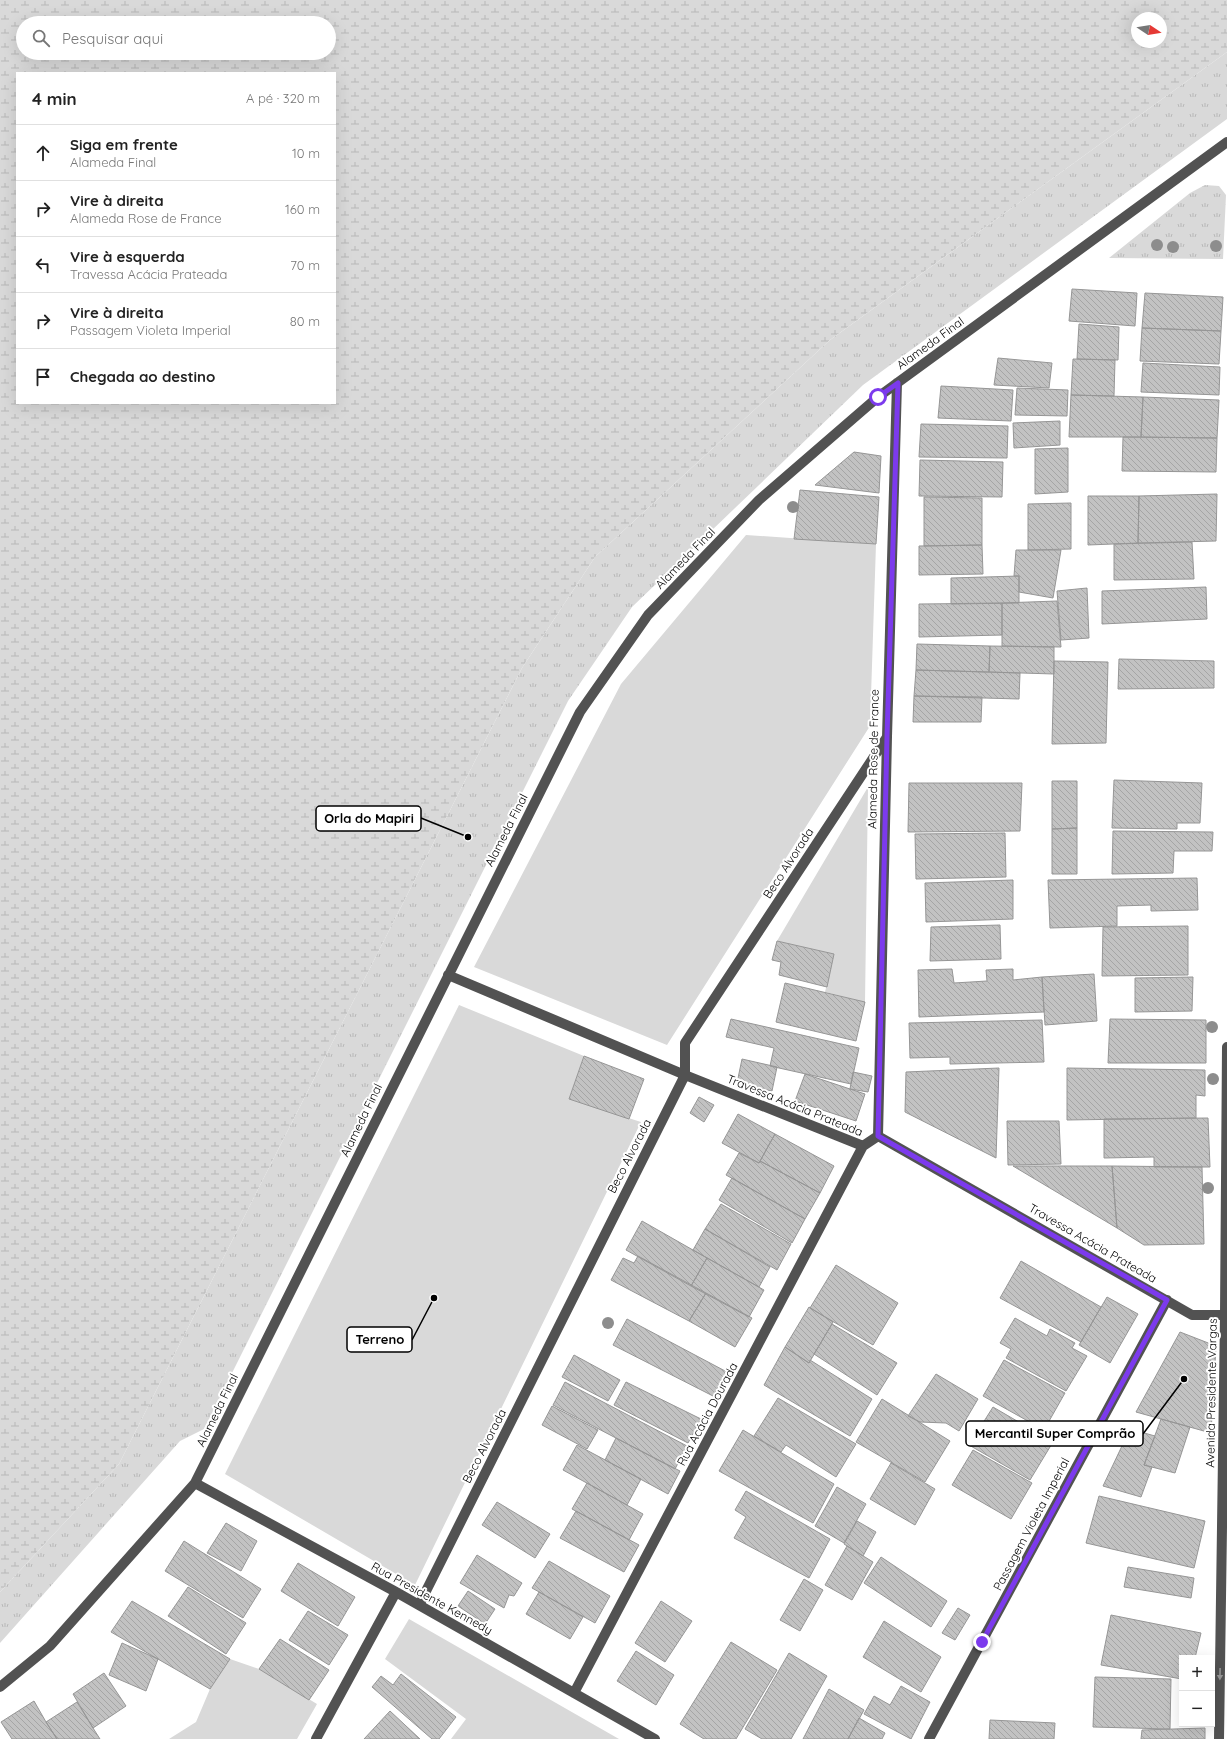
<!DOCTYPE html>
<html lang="pt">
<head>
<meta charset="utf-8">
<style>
	body { margin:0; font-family:Quicksand,sans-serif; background:#f2f2f2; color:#222 }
	.controls { position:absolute; right:12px; bottom:12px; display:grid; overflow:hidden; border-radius:0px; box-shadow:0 4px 16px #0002 }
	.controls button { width:36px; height:36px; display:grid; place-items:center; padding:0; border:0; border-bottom:1px solid #e0e0e0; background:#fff; color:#222; font:20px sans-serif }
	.compass { position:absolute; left:1131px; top:12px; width:36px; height:36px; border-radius:50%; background:#fff; box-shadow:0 4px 16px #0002; rotate:102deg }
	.stop { position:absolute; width:12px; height:12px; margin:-9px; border:3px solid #7c3aed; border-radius:50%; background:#fff }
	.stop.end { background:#7c3aed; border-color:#fff; box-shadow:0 1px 4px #0008 }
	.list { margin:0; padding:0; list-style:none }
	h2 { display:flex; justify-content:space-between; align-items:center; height:52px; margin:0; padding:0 16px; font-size:17px }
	h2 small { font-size:13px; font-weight:400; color:#767676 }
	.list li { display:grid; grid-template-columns:26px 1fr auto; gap:12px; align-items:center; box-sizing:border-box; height:56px; padding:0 16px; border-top:1px solid #e0e0e0 }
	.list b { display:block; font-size:15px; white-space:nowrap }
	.list p { margin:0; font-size:13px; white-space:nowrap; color:#767676 }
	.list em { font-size:13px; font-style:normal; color:#767676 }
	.icon { flex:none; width:22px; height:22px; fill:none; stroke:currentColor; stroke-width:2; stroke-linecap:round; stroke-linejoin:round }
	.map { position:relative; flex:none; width:1227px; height:1739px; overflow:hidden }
	.search { position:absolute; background:#fff; box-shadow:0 4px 16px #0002; left:16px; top:16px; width:320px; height:44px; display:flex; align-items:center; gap:10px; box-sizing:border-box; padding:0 14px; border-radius:22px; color:#767676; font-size:15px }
	.panel { position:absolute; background:#fff; box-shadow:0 4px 16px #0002; left:16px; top:72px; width:320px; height:332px; border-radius:0px }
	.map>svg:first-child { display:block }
</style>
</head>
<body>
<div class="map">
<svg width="1227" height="1739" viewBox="0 0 1227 1739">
	<defs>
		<pattern id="wetland-marsh" width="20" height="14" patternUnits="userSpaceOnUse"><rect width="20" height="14" fill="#d9d9d9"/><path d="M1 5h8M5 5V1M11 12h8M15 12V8" fill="none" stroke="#b8b8b8"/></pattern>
		<pattern id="park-tufts" width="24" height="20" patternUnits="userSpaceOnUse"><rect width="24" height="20" fill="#d9d9d9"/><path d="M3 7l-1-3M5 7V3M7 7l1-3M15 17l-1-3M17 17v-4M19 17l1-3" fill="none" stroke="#b8b8b8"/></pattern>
		<pattern id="building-back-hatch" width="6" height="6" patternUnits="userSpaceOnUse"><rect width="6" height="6" fill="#c2c2c2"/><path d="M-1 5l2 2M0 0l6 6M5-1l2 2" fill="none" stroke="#a5a5a5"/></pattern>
	</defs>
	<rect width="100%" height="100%" fill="#fff"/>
	<path fill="#d9d9d9" d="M746,535L876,544L870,726L667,1045L474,967L621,684Z
		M868,787L865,1002L825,992L834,954L777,941Z
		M459,1005L584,1056L569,1099L641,1122L415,1585L225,1474Z
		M409,1619L619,1739H451L466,1719L385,1659Z
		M230,1659L259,1669L317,1704L297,1739H169L196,1722L210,1689Z"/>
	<path fill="url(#wetland-marsh)" fill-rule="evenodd" d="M0,0H1227V52L830,340L595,557L522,668L119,1464L0,1592ZM1137,18H1161V42H1137ZM23,23H329V53H23ZM17,73H335V403H17Z"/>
	<path fill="url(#park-tufts)" d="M1227,52V119L863,385L632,607L568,701L204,1429L180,1441L0,1643V1592L119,1464L522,668L595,557L830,340Z
		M1205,185L1219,186L1226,195L1223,259L1109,258L1190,193Z"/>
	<path fill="url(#building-back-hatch)" stroke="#969696" d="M1072,289L1137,293L1135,326L1069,321Z
		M1145,293L1223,297L1221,331L1142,328Z
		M1079,324L1119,327L1118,360L1077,359Z
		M1142,328L1221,331L1219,364L1140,361Z
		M998,358L1052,363L1049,388L994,385Z
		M1073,359L1115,360L1114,396L1071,395Z
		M1143,363L1220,367L1219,395L1141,392Z
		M941,386L1013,390L1011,421L938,418Z
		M1017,388L1068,390L1067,416L1015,415Z
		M1071,395L1143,397L1141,437H1069Z
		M1143,397L1219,400L1217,438L1141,437Z
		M1060,421V445L1014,448L1013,423Z
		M921,424L1008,426L1007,458L919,457Z
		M1123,437L1217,438L1216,472L1122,471Z
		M1068,448V492L1035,494V449Z
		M854,452L881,456L879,493L815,485Z
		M920,460L1003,462L1002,497L919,496Z
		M800,490L879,497L876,544L794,539Z
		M1217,494L1216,541L1138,543L1139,496Z
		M1088,496H1139L1138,543L1088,545Z
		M924,497L982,498V545L924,546Z
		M1071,503V549L1028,550V504Z
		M1192,542L1194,579L1114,580V544Z
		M982,545L983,574L919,575V546Z
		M1016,550H1061L1053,598L1019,592V576H1014Z
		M1019,576V603L951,604V578Z
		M1206,587L1207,619L1102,624V591Z
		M1087,588L1089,638L1061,640L1057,591Z
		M1057,601L1061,647L1002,646V603Z
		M1002,603V635L919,637V604Z
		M917,644L990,646L989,672L916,670Z
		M990,646L1054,647V674L989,672Z
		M1119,659L1214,661V688L1118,689Z
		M1054,661L1108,662L1106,743L1052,744Z
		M916,670L1020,673L1019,699L914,696Z
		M914,696L982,697L981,722H913Z
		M1114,780L1202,783L1200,823H1177V829L1112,828Z
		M1052,781H1077V828L1052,829Z
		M909,783H1022L1020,831L908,832Z
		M1077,828V874H1052V829Z
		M1113,831L1213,832L1212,851H1174L1173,873L1112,874Z
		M1005,833L1006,877L916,879L915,834Z
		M1197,878L1198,910L1151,911V905L1117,906V926L1050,928L1048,880Z
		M1013,880V919L926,922L925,883Z
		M1000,925L1001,959L930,961L931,927Z
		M1188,926V975L1102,976L1103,927Z
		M777,941L834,954L827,987L779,975L781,962L772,960Z
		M952,969L954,983L987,981L986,970L1013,969V980L1042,977L1044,1012L919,1017L918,970Z
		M1094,974L1097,1021L1045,1025L1042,977Z
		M1193,977L1192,1011L1135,1012V978Z
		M785,983L865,1002L856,1041L776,1022Z
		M731,1019L859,1048L851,1084L770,1066L774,1048L726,1037Z
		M1110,1019L1206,1020V1063H1108Z
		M1042,1020L1044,1062L950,1064V1057L910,1058L909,1023Z
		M584,1056L644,1079L629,1119L569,1099Z
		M742,1059L777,1067L772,1091L737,1083Z
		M999,1068L996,1158L905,1112L906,1072Z
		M1067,1068L1205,1070V1096L1196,1095V1118L1067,1120Z
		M853,1072L872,1076L868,1092L850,1089Z
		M805,1074L865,1094L856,1121L795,1101Z
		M699,1097L714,1105L704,1122L690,1113Z
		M738,1114L775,1134L759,1163L722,1143Z
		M1208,1118L1210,1167H1154V1157L1104,1158V1119Z
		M1007,1121H1059L1061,1164L1008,1165Z
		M775,1134L834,1166L820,1193L760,1161Z
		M739,1153L759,1163L760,1161L820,1193L805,1219L726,1175Z
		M1013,1166H1112L1117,1228Z
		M1112,1166L1202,1167L1204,1244L1144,1245L1117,1228Z
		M732,1178L805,1219L792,1243L719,1200Z
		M721,1204L791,1244L777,1270L705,1229Z
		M642,1221L707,1258L691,1286L626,1250Z
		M705,1229L770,1267L759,1287L693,1250Z
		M638,1256L706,1293L689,1321L611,1280L623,1258L634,1263Z
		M707,1258L764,1290L749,1317L691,1286Z
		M1021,1261L1101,1307L1081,1342L1000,1298Z
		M836,1265L898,1303L873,1345L810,1308Z
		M706,1293L752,1318L735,1347L689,1321Z
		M1107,1297L1138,1314L1110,1363L1079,1345Z
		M809,1307L833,1322L809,1363L785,1347Z
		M1015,1318L1047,1336L1050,1329L1075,1343L1072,1348L1087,1356L1066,1391L1006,1358L1011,1349L1000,1343Z
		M627,1319L727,1372L713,1396L613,1345Z
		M832,1324L897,1363L877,1395L814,1354Z
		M1180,1332L1216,1346L1211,1433L1136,1412Z
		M785,1347L809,1363L810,1360L872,1399L850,1436L764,1385Z
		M574,1355L620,1380L608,1401L562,1377Z
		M1004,1360L1065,1393L1044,1430L983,1396Z
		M936,1374L978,1399L959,1431L946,1423L920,1422L908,1416Z
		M565,1382L687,1446L675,1469L553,1405Z
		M626,1382L701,1419L688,1443L614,1405Z
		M778,1398L856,1444L836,1477L786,1445L781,1452L754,1436Z
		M882,1399L950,1441L925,1482L856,1442Z
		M552,1406L598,1430L587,1449L542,1425Z
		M993,1407L1053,1442L1030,1480L969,1445Z
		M1161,1419L1190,1427L1175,1473L1144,1465Z
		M1130,1429L1155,1436L1144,1465L1152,1467L1141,1497L1103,1486Z
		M743,1430L834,1484L813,1523L719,1471Z
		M616,1438L680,1471L668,1494L605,1460Z
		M577,1445L641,1479L627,1505L563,1470Z
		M973,1450L1032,1483L1011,1519L952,1485Z
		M891,1463L935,1489L915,1525L870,1499Z
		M587,1483L643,1514L629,1540L572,1509Z
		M837,1487L866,1504L844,1543L815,1526Z
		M746,1491L830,1539L809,1578L734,1538L746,1517L735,1510Z
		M1099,1496L1205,1521L1194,1568L1086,1543Z
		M497,1502L550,1534L535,1558L482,1525Z
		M576,1511L639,1545L624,1572L560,1538Z
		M857,1521L876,1532L863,1556L844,1544Z
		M226,1523L257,1541L241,1571L207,1553Z
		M184,1541L261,1589L243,1618L165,1571Z
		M847,1546L873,1562L852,1600L825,1585Z
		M477,1555L522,1583L514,1596L509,1595L504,1608L460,1583Z
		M881,1557L947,1601L931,1627L864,1583Z
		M549,1561L610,1596L595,1623L532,1588Z
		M298,1563L355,1597L338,1626L281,1591Z
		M1128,1567L1194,1578L1191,1598L1124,1587Z
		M804,1579L823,1590L800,1631L780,1620Z
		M188,1587L246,1623L226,1654L168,1616Z
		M468,1591L495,1609L485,1624L458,1606Z
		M539,1592L583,1617L570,1639L526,1614Z
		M132,1601L230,1659L210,1689L111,1632Z
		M661,1601L692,1621L665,1662L635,1643Z
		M958,1608L970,1615L955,1640L942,1633Z
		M308,1611L348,1635L329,1665L289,1640Z
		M1111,1615L1201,1633L1195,1658H1182V1679L1101,1665Z
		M884,1621L941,1657L921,1692L863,1657Z
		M280,1639L329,1670L309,1700L259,1669Z
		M731,1642L777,1670L736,1739H704L680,1724Z
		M122,1643L158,1659L146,1691L109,1675Z
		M636,1651L674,1675L656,1705L617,1681Z
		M789,1653L827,1676L791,1739H762L745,1729Z
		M104,1673L126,1706L93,1728L73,1694Z
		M401,1674L456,1717L439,1739H432L372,1687L381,1676L393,1685Z
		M1095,1677L1171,1679L1170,1729L1093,1727Z
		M901,1686L930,1702L911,1739L864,1714L874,1696L890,1705Z
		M829,1689L864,1710L848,1739H803Z
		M34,1701L46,1722L57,1739H12L1,1722Z
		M77,1702L93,1728L100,1739H57L46,1722Z
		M390,1711L420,1739H364Z
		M859,1718L885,1733L882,1739H848Z
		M990,1720L1055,1723L1054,1739H989Z
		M1205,1728V1739H1141L1142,1730Z"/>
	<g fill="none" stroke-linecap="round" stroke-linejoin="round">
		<path stroke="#525252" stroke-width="10" d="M448,975L685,1075L863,1146L878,1136L1192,1315H1225
			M878,1136L887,737L897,383
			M195,1483L396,1592L655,1739
			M419,1605L685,1075V1043L887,737
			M0,1687L50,1646L195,1483L580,712L648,615L759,500L878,397L1227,142
			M574,1693L863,1146
			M316,1739L396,1592
			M929,1739L1167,1300
			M1219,1739L1225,1315L1227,1047"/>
	</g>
	<g fill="#8d8d8d">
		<circle cx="1157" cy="245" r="6"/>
		<circle cx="1216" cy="246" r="6"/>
		<circle cx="1173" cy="247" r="6"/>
		<circle cx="793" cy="507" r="6"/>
		<circle cx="1212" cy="1027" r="6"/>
		<circle cx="1213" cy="1079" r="6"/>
		<circle cx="1208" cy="1188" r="6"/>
		<circle cx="608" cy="1323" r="6"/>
	</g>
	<defs><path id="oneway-solid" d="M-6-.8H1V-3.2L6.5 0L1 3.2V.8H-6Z"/></defs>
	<use fill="#979797" href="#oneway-solid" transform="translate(1220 1674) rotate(91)"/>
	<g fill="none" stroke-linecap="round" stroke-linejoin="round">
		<path stroke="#7c3aed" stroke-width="5" d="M878,397L898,383L887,737L878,1136L1167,1300L982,1642"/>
	</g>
	<g text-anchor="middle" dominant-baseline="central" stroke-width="4" stroke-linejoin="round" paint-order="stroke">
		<g font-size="12" fill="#000" stroke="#fff">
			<text transform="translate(930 343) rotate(-36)">Alameda Final</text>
			<text transform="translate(685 558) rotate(-46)">Alameda Final</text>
			<text transform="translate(873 759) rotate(-89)">Alameda Rose de France</text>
			<text transform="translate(506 830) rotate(-63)">Alameda Final</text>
			<text transform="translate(788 863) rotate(-57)">Beco Alvorada</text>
			<text transform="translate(795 1105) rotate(22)">Travessa Acácia Prateada</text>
			<text transform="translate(361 1120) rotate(-64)">Alameda Final</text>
			<text transform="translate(629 1156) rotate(-63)">Beco Alvorada</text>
			<text transform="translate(1093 1243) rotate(30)">Travessa Acácia Prateada</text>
			<text transform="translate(1211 1393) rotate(-89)">Avenida Presidente Vargas</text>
			<text transform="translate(217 1410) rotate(-64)">Alameda Final</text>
			<text transform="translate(707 1414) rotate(-62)">Rua Acácia Dourada</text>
			<text transform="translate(484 1446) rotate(-63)">Beco Alvorada</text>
			<text transform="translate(1031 1524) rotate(-62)">Passagem Violeta Imperial</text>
			<text transform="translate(432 1598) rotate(29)">Rua Presidente Kennedy</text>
		</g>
	</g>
	<path fill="none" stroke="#000" stroke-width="1.5" d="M468 837L421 818M434 1298L412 1340M1184 1379L1143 1434"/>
	<g fill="#000" stroke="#fff" stroke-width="1.5">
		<circle cx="468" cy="837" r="4"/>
		<circle cx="434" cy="1298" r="4"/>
		<circle cx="1184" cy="1379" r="4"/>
	</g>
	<g fill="#fff" stroke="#000" stroke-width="1.5">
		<rect x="316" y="806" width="105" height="25" rx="4"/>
		<rect x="347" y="1327" width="65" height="25" rx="4"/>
		<rect x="966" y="1421" width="177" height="25" rx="4"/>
	</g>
	<g font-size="13" text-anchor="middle" font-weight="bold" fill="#000">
		<text x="369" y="823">Orla do Mapiri</text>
		<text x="380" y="1344">Terreno</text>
		<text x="1055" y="1438">Mercantil Super Comprão</text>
	</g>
</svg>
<div class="controls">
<button>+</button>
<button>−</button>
</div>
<svg class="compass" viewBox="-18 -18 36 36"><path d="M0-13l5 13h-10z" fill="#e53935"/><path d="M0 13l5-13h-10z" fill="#767676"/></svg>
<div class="stop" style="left:878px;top:397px"></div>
<div class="stop end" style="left:982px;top:1642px"></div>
<div class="search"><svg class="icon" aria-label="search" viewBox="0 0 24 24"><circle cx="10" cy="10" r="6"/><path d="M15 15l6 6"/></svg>Pesquisar aqui</div>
<section class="panel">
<h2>4 min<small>A pé · 320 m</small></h2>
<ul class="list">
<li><svg class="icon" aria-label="ahead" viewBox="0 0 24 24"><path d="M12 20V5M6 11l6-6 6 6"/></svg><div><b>Siga em frente</b><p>Alameda Final</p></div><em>10 m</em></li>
<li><svg class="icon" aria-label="right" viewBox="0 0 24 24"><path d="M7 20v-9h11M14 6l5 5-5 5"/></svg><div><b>Vire à direita</b><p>Alameda Rose de France</p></div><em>160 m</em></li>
<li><svg class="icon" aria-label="left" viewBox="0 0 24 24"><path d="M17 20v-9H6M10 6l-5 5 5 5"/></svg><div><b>Vire à esquerda</b><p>Travessa Acácia Prateada</p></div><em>70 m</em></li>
<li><svg class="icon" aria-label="right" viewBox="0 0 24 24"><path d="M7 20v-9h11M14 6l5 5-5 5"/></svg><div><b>Vire à direita</b><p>Passagem Violeta Imperial</p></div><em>80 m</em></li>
<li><svg class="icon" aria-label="arrive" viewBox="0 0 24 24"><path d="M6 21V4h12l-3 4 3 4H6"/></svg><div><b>Chegada ao destino</b></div></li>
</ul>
</section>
</div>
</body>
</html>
